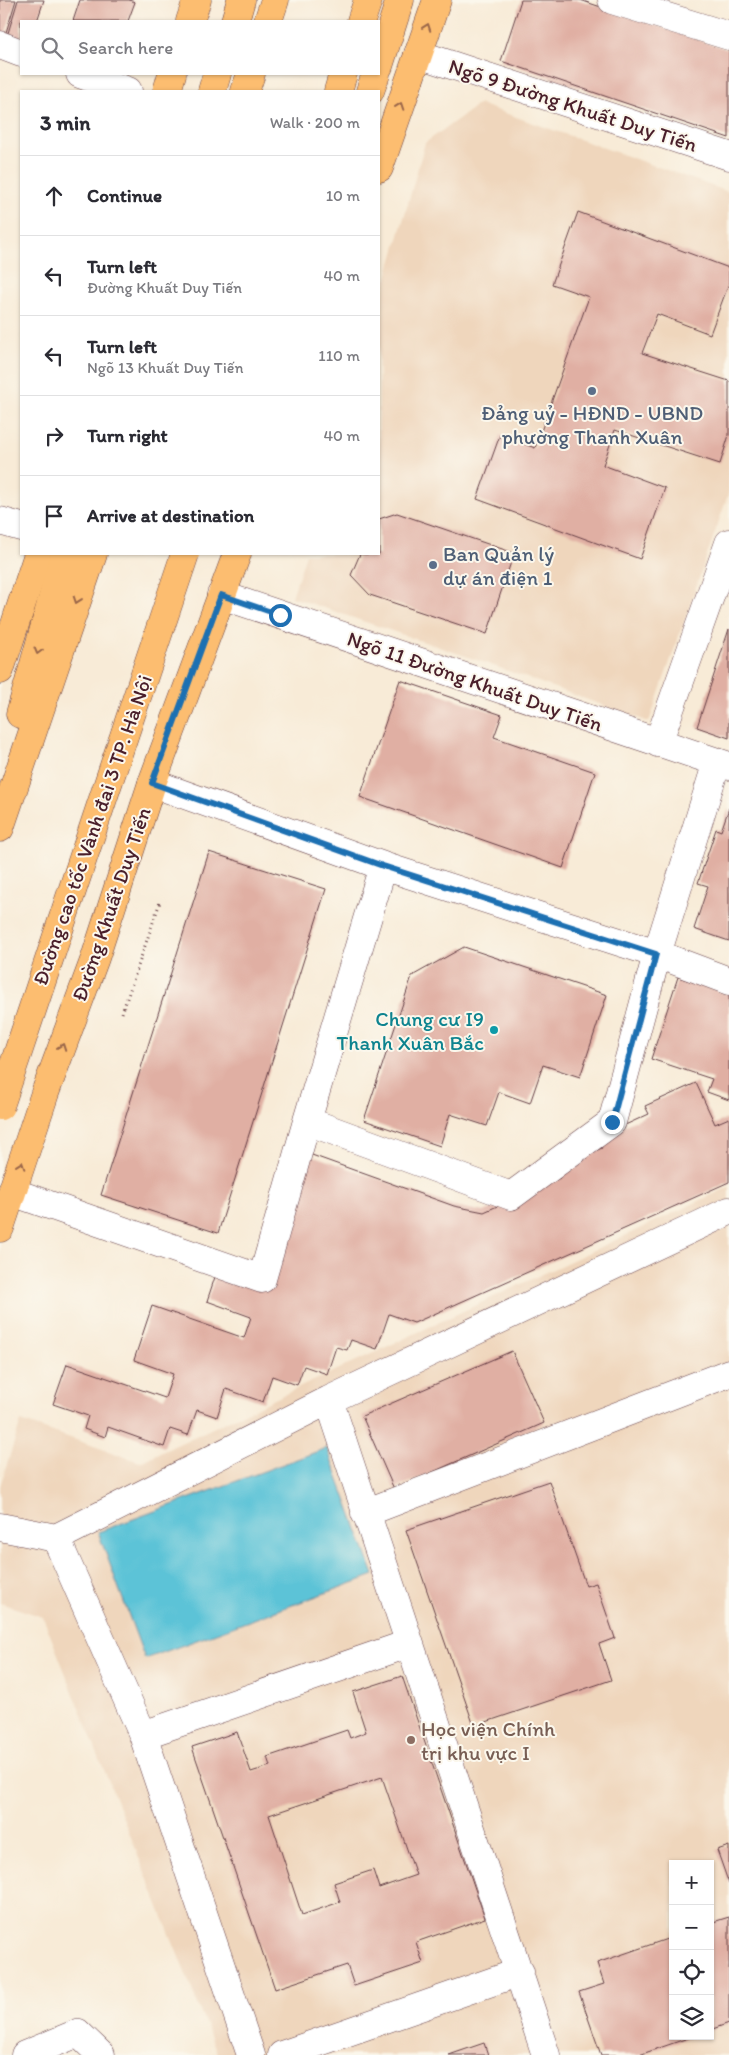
<!DOCTYPE html>
<html lang="en">
<head>
<meta charset="utf-8">
<style>
	body { margin:0; font-family:Itim,sans-serif; background:#f2f2f3; color:#2b2b33 }
	.controls { position:absolute; right:15px; bottom:15px; display:grid; overflow:hidden; border-radius:0px; box-shadow:0 1px 4px #0004 }
	.controls button { width:45px; height:45px; display:grid; place-items:center; padding:0; border:0; border-bottom:1px solid #e1e1e2; background:#fff; color:#2b2b33; font:25px sans-serif }
	.stop { position:absolute; width:15px; height:15px; margin:-11px; border:4px solid #1f6fb2; border-radius:50%; background:#fff }
	.stop.end { background:#1f6fb2; border-color:#fff; box-shadow:0 1px 5px #0008 }
	.list { margin:0; padding:0; list-style:none }
	h2 { display:flex; justify-content:space-between; align-items:center; height:65px; margin:0; padding:0 20px; font-size:21px }
	h2 small { font-size:16px; font-weight:400; color:#7c7c81 }
	.list li { display:grid; grid-template-columns:32px 1fr auto; gap:15px; align-items:center; box-sizing:border-box; height:80px; padding:0 20px; border-top:1px solid #e1e1e2 }
	.list b { display:block; font-size:19px; white-space:nowrap }
	.list p { margin:0; font-size:16px; white-space:nowrap; color:#7c7c81 }
	.list em { font-size:16px; font-style:normal; color:#7c7c81 }
	.icon { flex:none; width:28px; height:28px; fill:none; stroke:currentColor; stroke-width:2; stroke-linecap:round; stroke-linejoin:round }
	.map { position:relative; flex:none; width:729px; height:2055px; overflow:hidden }
	.search { position:absolute; background:#fff; box-shadow:0 1px 4px #0004; left:20px; top:20px; width:360px; height:55px; display:flex; align-items:center; gap:12px; box-sizing:border-box; padding:0 18px; border-radius:0px; color:#7c7c81; font-size:19px }
	.panel { position:absolute; background:#fff; box-shadow:0 1px 4px #0004; left:20px; top:90px; width:360px; height:465px; border-radius:0px }
	.map>svg:first-child { display:block }
</style>
</head>
<body>
<div class="map">
<svg width="729" height="2055" viewBox="0 0 729 2055">
	<rect width="100%" height="100%" fill="#fbf7ec"/>
	<filter id="ink" filterUnits="userSpaceOnUse"><feTurbulence type="fractalNoise" baseFrequency=".02" numOctaves="2"/><feDisplacementMap in="SourceGraphic" scale="10" xChannelSelector="R" yChannelSelector="G"/><feConvolveMatrix kernelMatrix="1 2 1 2 8 2 1 2 1" color-interpolation-filters="sRGB"/></filter>
	<filter id="wash" filterUnits="userSpaceOnUse"><feTurbulence type="fractalNoise" baseFrequency=".0096" numOctaves="4" result="noise"/><feDisplacementMap in="SourceGraphic" scale="20" xChannelSelector="R" yChannelSelector="G"/><feGaussianBlur stdDeviation="1.12" result="paint"/><feColorMatrix in="noise" values="0 0 0 0 0 0 0 0 0 0 0 0 0 0 0 0 0 1.4 0 .05"/><feComposite in="paint" operator="in"/></filter>
	<g filter="url(#wash)">
		<rect width="100%" height="100%" fill="#f8ebd7"/>
		<path fill="#efd6bc" fill-rule="evenodd" d="M479,104L729,192V492L649,722L483,662L292,597L306,554H379V306L425,143Z
			M729,1187V2055H218L43,1617L0,1603V1486L21,1421L140,1462ZM673,1864H710V2036H673Z"/>
		<path fill="#5bc3d7" stroke="#527181" d="M327,1448L374,1575L145,1659L98,1532Z"/>
		<g id="blocks">
			<path fill="#e0afa3" fill-rule="evenodd" d="M0,0H16L3,42L0,41Z
				M18,0H44L37,21H21V48L5,43Z
				M80,0H129L135,2L128,21H73Z
				M521,0H580L729,50V138L501,61Z
				M578,212L729,268V283L710,334L657,314L642,353L729,381V435L720,464L615,430L603,465L665,488L640,559L477,499L500,435L535,448L589,297L552,284Z
				M397,513L514,553L487,634L370,595L351,575L360,554H379V519Z
				M729,629V738L697,727Z
				M400,680L502,715L494,737L595,772L563,868L360,797Z
				M729,808V941L694,929L708,886L698,883L716,829L721,831Z
				M209,852L326,889L218,1233L101,1195Z
				M464,947L607,995L580,1077L543,1065L530,1103L499,1092L487,1126L450,1114L440,1146L364,1120L412,976Z
				M678,977L729,994V1100L707,1092L712,1079L651,1059Z
				M696,1083L715,1124L729,1118V1182L414,1323L389,1314L377,1349L351,1340L347,1350L336,1347L327,1374L304,1366L297,1385L272,1376L263,1402L226,1389L217,1417L197,1410L188,1435L170,1429L164,1447L108,1427L105,1437L84,1429L88,1416L53,1404L67,1364L165,1398L173,1374L134,1360L152,1306L244,1338L251,1317L207,1301L216,1274L262,1290L309,1154L454,1206L484,1212L560,1178L555,1169L602,1148L597,1138L649,1114L645,1106Z
				M512,1351L544,1423L394,1489L362,1416Z
				M549,1481L586,1586L596,1583L615,1638L599,1644L611,1680L474,1726L406,1530Z
				M402,1676L485,1918L416,1942L423,1963L354,1986L347,1965L275,1989L192,1747L237,1732L251,1772L270,1766L267,1757L347,1730L350,1738L366,1732L353,1692ZM382,1777L416,1875L379,1888L373,1870L334,1883L340,1902L302,1915L269,1815Z
				M729,1846V1884L717,1850Z
				M729,1917V2023L710,2030V1923Z
				M673,1937V2036L691,2037L639,2055H601L579,1992L604,1984L597,1963Z
				M484,2043L488,2055H449Z"/>
		</g>
	</g>
	<g filter="url(#ink)">
		<use href="#blocks" fill-opacity="0" stroke="#643e45" stroke-width="1"/>
		<g fill="none" stroke-linecap="round" stroke-linejoin="round">
			<g stroke="#643e45" stroke-width="29">
				<path id="minor" d="M612,0L729,36
					M0,45L21,53
					M418,54L729,156
					M80,74L128,91
					M0,521L21,527
					M221,595L729,766
					M658,743L729,543
					M152,783L383,866L657,954L729,981
					M307,1121L383,866
					M12,1192L262,1279L307,1121L511,1196L612,1122L657,954L717,762
					M329,1400L546,2055
					M365,1513L729,1373
					M0,1527L56,1538L143,1735L251,2055
					M56,1538L329,1400L729,1211
					M143,1735L408,1644
					M25,2055L78,2033L101,2055
					M282,2055L520,1972"/>
			</g>
			<g stroke="#643e45" stroke-width="29">
				<path id="major" d="M190,21L197,0
					M167,91L172,74
					M379,168L437,0
					M0,670L38,554
					M0,1228L45,1093L95,958L152,783L237,554"/>
			</g>
			<g stroke="#643e45" stroke-width="29">
				<path id="highway" d="M235,21L241,0
					M268,21L275,0
					M361,21L368,0
					M379,66L400,0
					M212,91L217,74
					M245,91L251,74
					M338,91L343,74
					M370,91L376,74
					M20,714L65,554
					M0,828L93,554"/>
			</g>
			<path stroke="#643e45" stroke-width="3" stroke-dasharray="1 4" stroke-linecap="butt" d="M122,1013L160,902"/>
			<use href="#minor" stroke="#fff" stroke-width="28"/>
			<use href="#major" stroke="#fcbd6f" stroke-width="28"/>
			<use href="#highway" stroke="#fcbd6f" stroke-width="28"/>
			<g stroke="#643e45" stroke-width="29" stroke-linecap="butt">
				<path id="highway-bridge" d="M0,1106L185,554"/>
			</g>
			<use href="#highway-bridge" stroke="#fcbd6f" stroke-width="28"/>
		</g>
		<defs><path id="oneway-chevron" d="M-2-3.5L2.5 0L-2 3.5" fill="none" stroke-width="1.6" stroke-linecap="round" stroke-linejoin="round" transform="scale(1.25)"/></defs>
		<g stroke="#9a664a">
			<use href="#oneway-chevron" transform="translate(427 27) rotate(-70)"/>
			<use href="#oneway-chevron" transform="translate(400 106) rotate(-71)"/>
			<use href="#oneway-chevron" transform="translate(77 600) rotate(109)"/>
			<use href="#oneway-chevron" transform="translate(38 651) rotate(105)"/>
			<use href="#oneway-chevron" transform="translate(62 1047) rotate(-70)"/>
			<use href="#oneway-chevron" transform="translate(21 1165) rotate(-71)"/>
		</g>
	</g>
	<g fill="none" stroke-linecap="round" stroke-linejoin="round" filter="url(#ink)">
		<path stroke="#1f6fb2" stroke-width="6" d="M280,615L221,595L152,783L383,866L656,954L612,1122"/>
	</g>
	<g fill="#5c6f8a" stroke="#fbf7ec" stroke-width="2">
		<circle cx="592" cy="391" r="5"/>
		<circle cx="433" cy="565" r="5"/>
	</g>
	<circle fill="#0f9aa8" stroke="#fbf7ec" stroke-width="2" cx="494" cy="1030" r="5"/>
	<circle fill="#8d6e63" stroke="#fbf7ec" stroke-width="2" cx="411" cy="1740" r="5"/>
	<g text-anchor="middle" dominant-baseline="central" stroke-width="4" stroke-linejoin="round" paint-order="stroke">
		<g font-size="21" fill="#4a1f2b" stroke="#fbf7ec">
			<text transform="translate(573 105) rotate(18)">Ngõ 9 Đường Khuất Duy Tiến</text>
			<text transform="translate(475 681) rotate(19)">Ngõ 11 Đường Khuất Duy Tiến</text>
			<text transform="translate(92 830) rotate(-71)">Đường cao tốc Vành đai 3 TP. Hà Nội</text>
			<text transform="translate(111 904) rotate(-71)">Đường Khuất Duy Tiến</text>
		</g>
		<g font-size="21" fill="#4e5e75" stroke="#fbf7ec">
			<text x="592" y="412">Đảng uỷ - HĐND - UBND<tspan x="592" dy="24">phường Thanh Xuân</tspan></text>
			<text x="443" y="553" text-anchor="start">Ban Quản lý<tspan x="443" dy="24">dự án điện 1</tspan></text>
		</g>
		<g font-size="21" fill="#0d838f" stroke="#fbf7ec" text-anchor="end">
			<text x="484" y="1018">Chung cư I9<tspan x="484" dy="24">Thanh Xuân Bắc</tspan></text>
		</g>
		<g font-size="21" fill="#785e54" stroke="#fbf7ec" text-anchor="start">
			<text x="421" y="1728">Học viện Chính<tspan x="421" dy="24">trị khu vực I</tspan></text>
		</g>
	</g>
</svg>
<div class="controls">
<button>+</button>
<button>−</button>
<button><svg class="icon" aria-label="locate" viewBox="0 0 24 24"><circle cx="12" cy="12" r="6"/><path d="M12 2v4M12 18v4M2 12h4M18 12h4"/></svg></button>
<button><svg class="icon" aria-label="layers" viewBox="0 0 24 24"><path d="M12 4l9 5-9 5-9-5zM3 14l9 5 9-5"/></svg></button>
</div>
<div class="stop" style="left:280px;top:615px"></div>
<div class="stop end" style="left:612px;top:1122px"></div>
<div class="search"><svg class="icon" aria-label="search" viewBox="0 0 24 24"><circle cx="10" cy="10" r="6"/><path d="M15 15l6 6"/></svg>Search here</div>
<section class="panel">
<h2>3 min<small>Walk · 200 m</small></h2>
<ul class="list">
<li><svg class="icon" aria-label="ahead" viewBox="0 0 24 24"><path d="M12 20V5M6 11l6-6 6 6"/></svg><div><b>Continue</b></div><em>10 m</em></li>
<li><svg class="icon" aria-label="left" viewBox="0 0 24 24"><path d="M17 20v-9H6M10 6l-5 5 5 5"/></svg><div><b>Turn left</b><p>Đường Khuất Duy Tiến</p></div><em>40 m</em></li>
<li><svg class="icon" aria-label="left" viewBox="0 0 24 24"><path d="M17 20v-9H6M10 6l-5 5 5 5"/></svg><div><b>Turn left</b><p>Ngõ 13 Khuất Duy Tiến</p></div><em>110 m</em></li>
<li><svg class="icon" aria-label="right" viewBox="0 0 24 24"><path d="M7 20v-9h11M14 6l5 5-5 5"/></svg><div><b>Turn right</b></div><em>40 m</em></li>
<li><svg class="icon" aria-label="arrive" viewBox="0 0 24 24"><path d="M6 21V4h12l-3 4 3 4H6"/></svg><div><b>Arrive at destination</b></div></li>
</ul>
</section>
</div>
</body>
</html>
